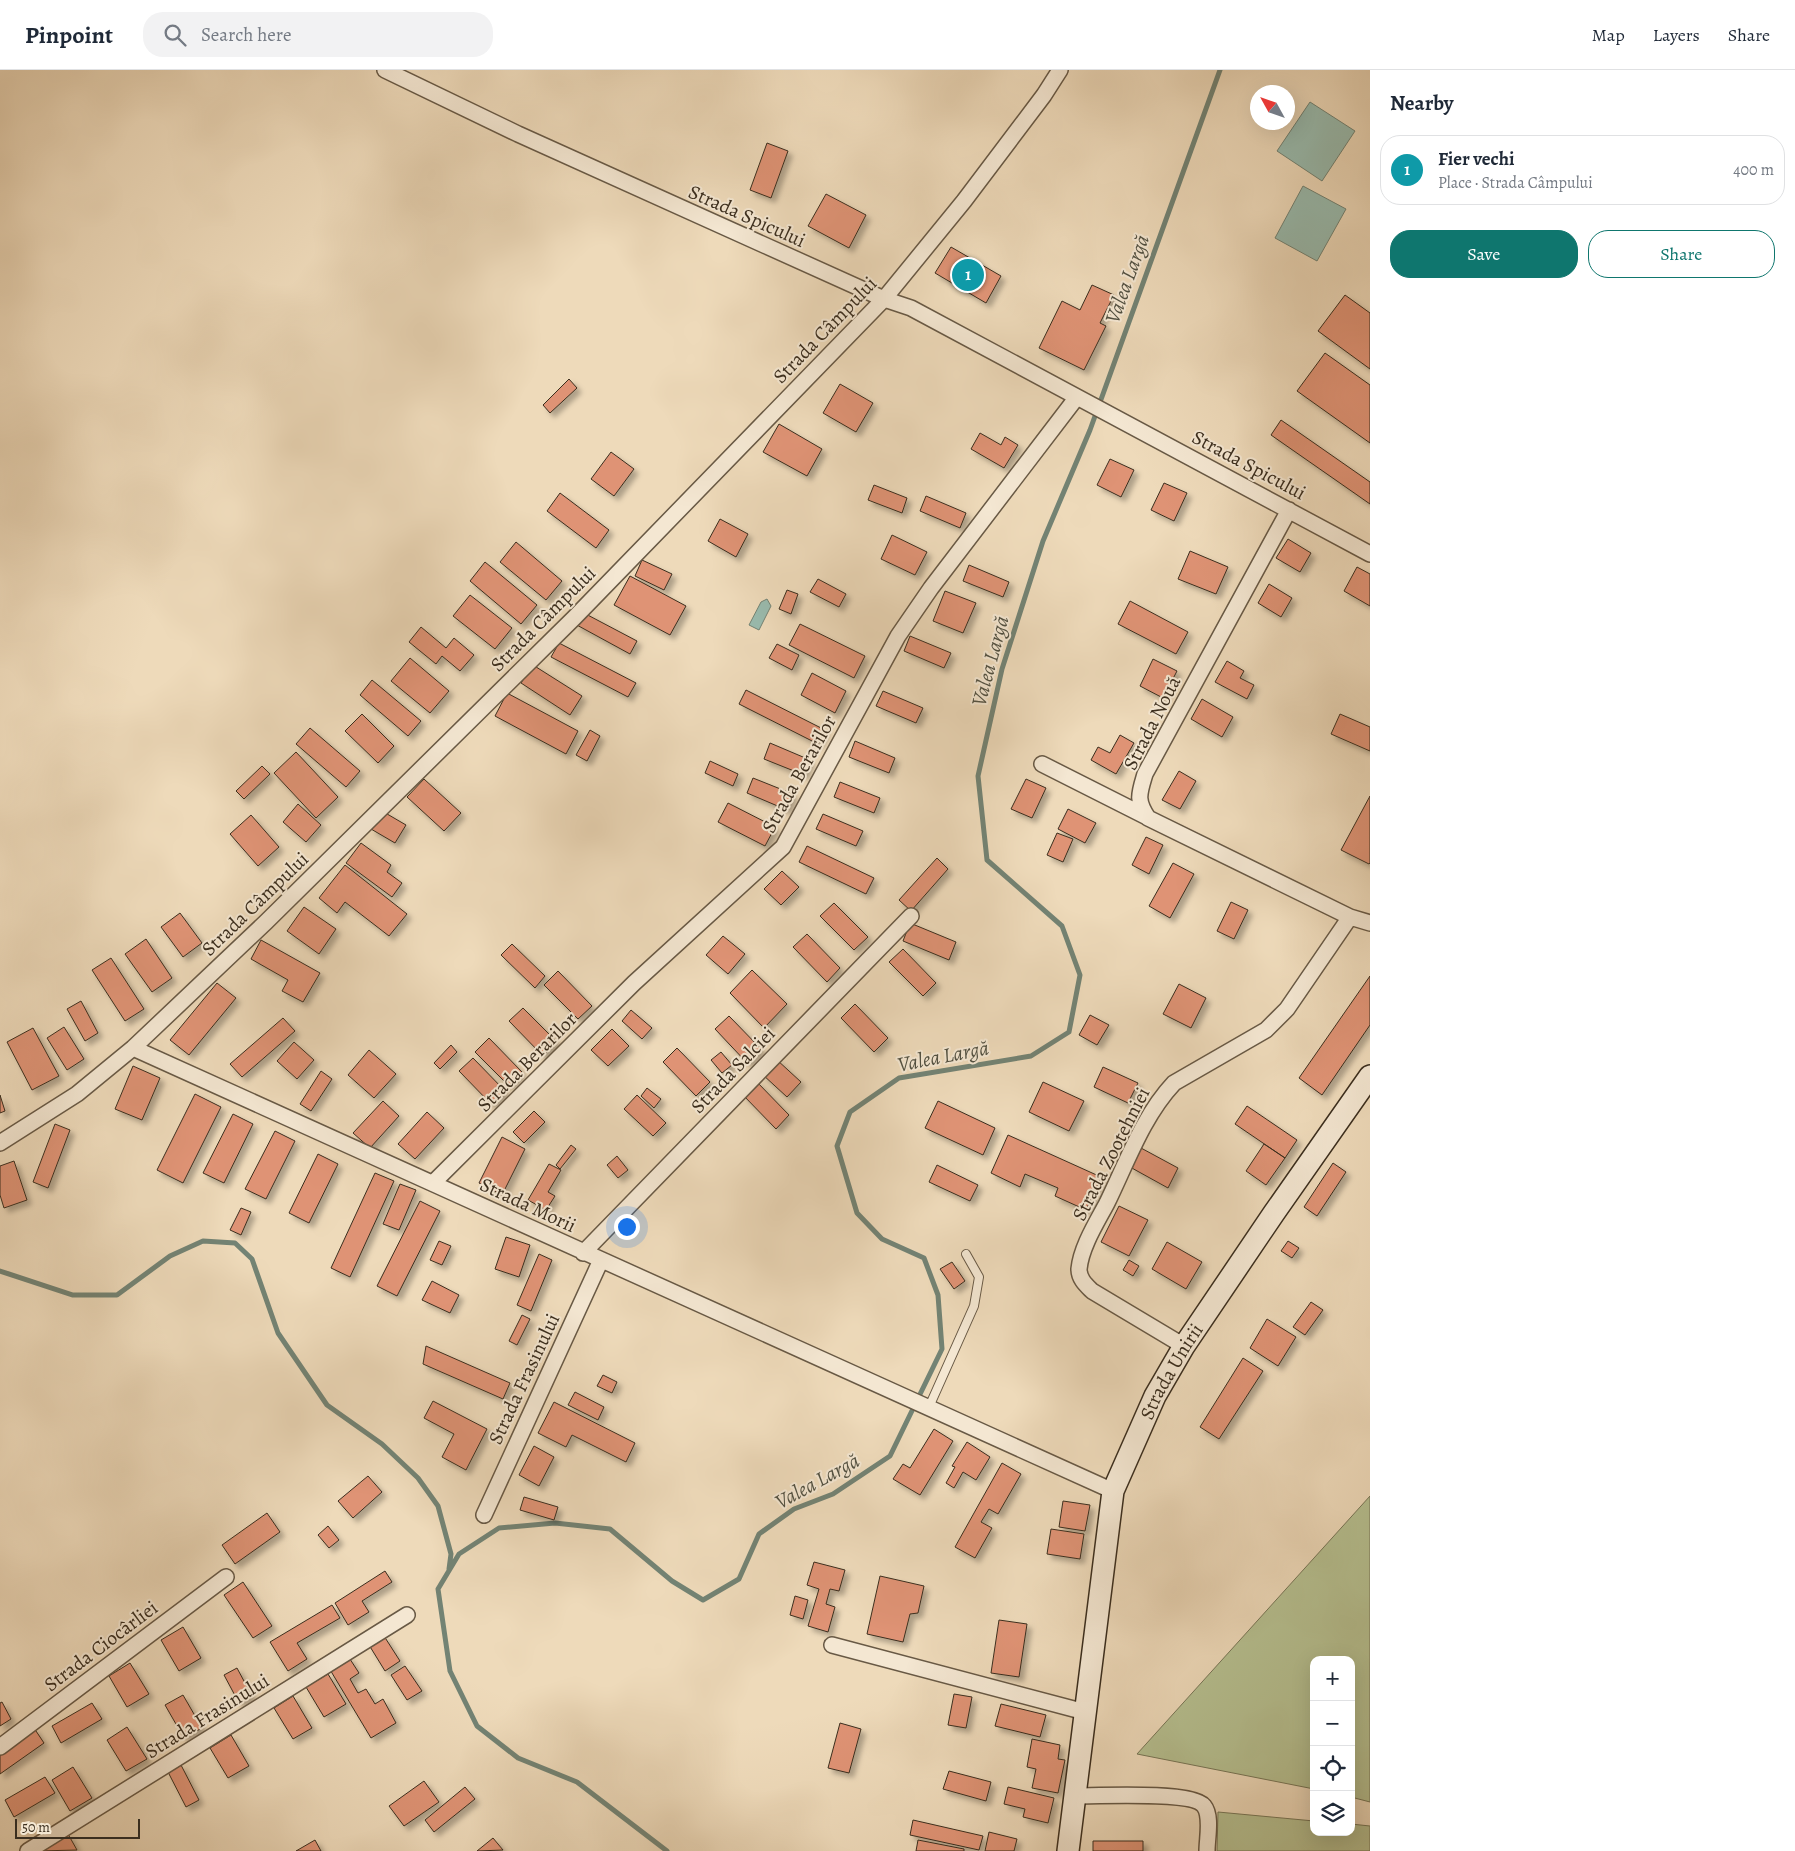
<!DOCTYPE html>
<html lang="en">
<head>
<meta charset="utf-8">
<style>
	body { margin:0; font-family:Alegreya,serif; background:#f2f2f3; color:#1f2937 }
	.controls { position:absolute; right:15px; bottom:15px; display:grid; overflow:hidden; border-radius:10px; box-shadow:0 5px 20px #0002 }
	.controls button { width:45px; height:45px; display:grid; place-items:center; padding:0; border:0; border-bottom:1px solid #e0e1e3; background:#fff; color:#1f2937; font:25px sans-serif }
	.compass { position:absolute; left:1250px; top:15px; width:45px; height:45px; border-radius:50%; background:#fff; box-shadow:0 5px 20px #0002; rotate:310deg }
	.scale { position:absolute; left:15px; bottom:12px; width:125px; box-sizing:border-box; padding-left:5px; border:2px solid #3b2e1e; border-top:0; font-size:14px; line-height:18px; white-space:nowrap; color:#3b2e1e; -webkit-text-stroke:4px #f4e7d2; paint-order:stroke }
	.you { position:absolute; left:626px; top:1156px; width:18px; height:18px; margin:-12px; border:4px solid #fff; border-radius:50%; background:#1a73e8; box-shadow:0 0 0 8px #1a73e833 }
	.badge { display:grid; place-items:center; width:32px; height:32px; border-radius:50%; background:#0f766e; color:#fff; font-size:16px; font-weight:700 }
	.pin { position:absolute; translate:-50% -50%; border:2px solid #fff; box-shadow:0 1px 5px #0006 }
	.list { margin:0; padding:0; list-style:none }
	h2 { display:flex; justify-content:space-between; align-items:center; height:65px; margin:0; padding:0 20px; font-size:21px }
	h2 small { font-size:16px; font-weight:400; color:#747a83 }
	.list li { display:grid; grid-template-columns:32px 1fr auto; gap:15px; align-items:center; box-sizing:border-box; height:70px; margin:0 10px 10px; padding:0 10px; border:1px solid #e0e1e3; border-radius:20px }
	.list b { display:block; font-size:19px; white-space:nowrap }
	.list p { margin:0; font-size:16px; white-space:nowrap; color:#747a83 }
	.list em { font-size:16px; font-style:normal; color:#747a83 }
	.actions { display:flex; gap:10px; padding:15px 20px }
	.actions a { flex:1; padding:11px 0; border:1px solid #0f766e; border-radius:20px; text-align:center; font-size:18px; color:#0f766e }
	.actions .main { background:#0f766e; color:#fff }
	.icon { flex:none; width:28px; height:28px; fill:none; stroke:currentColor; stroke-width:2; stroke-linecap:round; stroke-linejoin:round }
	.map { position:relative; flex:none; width:1370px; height:1781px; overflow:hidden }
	header { display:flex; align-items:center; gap:30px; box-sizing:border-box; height:70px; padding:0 25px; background:#fff; border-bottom:1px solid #e0e1e3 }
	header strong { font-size:24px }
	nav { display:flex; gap:28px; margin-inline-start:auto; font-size:18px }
	.search { width:350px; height:45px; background:#f2f2f3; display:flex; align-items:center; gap:12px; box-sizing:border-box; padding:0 18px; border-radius:20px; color:#747a83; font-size:19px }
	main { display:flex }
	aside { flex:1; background:#fff }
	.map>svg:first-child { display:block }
</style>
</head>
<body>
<header>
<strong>Pinpoint</strong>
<div class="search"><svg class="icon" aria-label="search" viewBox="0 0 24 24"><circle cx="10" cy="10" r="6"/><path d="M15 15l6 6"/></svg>Search here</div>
<nav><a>Map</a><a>Layers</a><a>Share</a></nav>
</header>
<main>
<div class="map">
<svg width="1370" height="1781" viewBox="0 0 1370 1781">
	<defs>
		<filter id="shadow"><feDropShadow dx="4.5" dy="4.5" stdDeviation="2.5" flood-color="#0004"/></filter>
	</defs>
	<rect width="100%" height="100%" fill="#eedaba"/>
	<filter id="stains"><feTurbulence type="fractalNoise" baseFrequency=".004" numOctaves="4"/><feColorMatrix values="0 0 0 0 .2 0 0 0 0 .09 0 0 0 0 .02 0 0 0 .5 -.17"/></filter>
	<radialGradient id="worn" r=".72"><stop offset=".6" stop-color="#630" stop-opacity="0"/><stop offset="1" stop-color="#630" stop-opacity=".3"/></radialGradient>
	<path fill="#b6c091" stroke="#787758" d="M1370,1426V1732L1351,1727V1590H1314V1719L1137,1684Z
		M1218,1742L1314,1751V1762H1351V1754L1370,1756V1781H1217Z"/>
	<path fill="#99bbae" stroke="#738374" d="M1310,32L1355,61L1322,111L1277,81Z
		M1303,116L1346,139L1317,191L1275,168Z
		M767,529L771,536L759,560L749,555L761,532Z"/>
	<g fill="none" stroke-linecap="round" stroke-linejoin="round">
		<path stroke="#738374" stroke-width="5" d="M0,1201L73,1225H117L170,1186L203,1171L235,1173L252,1189L278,1263L327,1335L382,1374L418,1408L438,1436L451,1484L449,1499
			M667,1781L577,1712L518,1688L477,1656L450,1601L438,1519L459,1484L499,1458L555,1453L610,1459L672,1511L703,1530L739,1509L759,1464L794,1439L833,1424L890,1386L942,1279L938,1225L924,1188L882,1169L857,1143L837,1076L850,1042L899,1008L1031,986L1069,962L1080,905L1062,856L987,790L978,706L1002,599L1043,471L1090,360L1220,0"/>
	</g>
	<path fill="#df9374" stroke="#3b2e1e" filter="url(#shadow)" d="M767,73L788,81L771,128L750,120Z
		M826,124L866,145L849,178L808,156Z
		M951,177L1001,206L986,233L935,203Z
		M1092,215L1114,225L1100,253L1106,256L1084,300L1039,278L1062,231L1080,240Z
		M1345,225L1370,243V299L1318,261Z
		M1325,283L1370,315V373L1297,321Z
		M569,309L577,318L550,343L543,335Z
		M840,314L873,333L856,362L823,343Z
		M1281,350L1370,412V434L1271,365Z
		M779,354L822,379L807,406L763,382Z
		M980,363L1001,375L1005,367L1018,375L1004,398L971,379Z
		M611,382L634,399L614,426L591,409Z
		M1110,389L1134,400L1121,427L1097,415Z
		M1164,413L1187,423L1174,451L1151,440Z
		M874,415L907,428L902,443L868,430Z
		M560,423L609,460L596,478L547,441Z
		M926,426L966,443L960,458L920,441Z
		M720,449L748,464L736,487L708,471Z
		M892,465L927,482L915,505L881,489Z
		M1288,469L1311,483L1300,502L1276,488Z
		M516,472L562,511L546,530L500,492Z
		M1190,481L1228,497L1216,524L1178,509Z
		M642,490L672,504L664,520L635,506Z
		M485,492L537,535L521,554L470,511Z
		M969,495L1009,512L1003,527L963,511Z
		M1357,497L1370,504V536L1344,521Z
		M630,506L686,536L670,565L614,535Z
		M818,509L846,524L839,537L810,522Z
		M1269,514L1292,528L1281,547L1258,533Z
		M787,520L798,524L791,544L779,539Z
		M945,521L976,533L963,563L933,551Z
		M470,525L512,558L495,579L453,546Z
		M1130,531L1188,562L1176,584L1118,554Z
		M582,542L637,571L630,584L575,554Z
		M800,554L865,586L854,608L789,575Z
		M421,557L446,578L454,568L474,585L460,601L442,586L436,594L409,572Z
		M910,566L951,583L944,598L904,581Z
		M559,573L636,613L628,627L551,587Z
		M777,574L799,585L792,600L769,588Z
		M410,588L449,621L430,643L391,611Z
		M1153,589L1177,601L1163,628L1140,616Z
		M1227,591L1244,601L1240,608L1254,615L1247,629L1215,612Z
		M533,595L582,626L570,645L521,613Z
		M812,603L846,621L835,643L801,625Z
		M372,610L421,651L408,666L360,625Z
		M746,620L825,660L818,674L739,634Z
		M883,621L923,638L916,653L876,636Z
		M507,623L578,661L566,684L495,646Z
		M1202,629L1233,647L1222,667L1191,649Z
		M362,644L394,676L378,693L345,661Z
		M1340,644L1370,657V681L1331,664Z
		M310,658L360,701L346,717L296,674Z
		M590,660L600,666L587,691L576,685Z
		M1120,665L1134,673L1116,704L1091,690L1098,677L1110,683Z
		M855,671L895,688L889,703L849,687Z
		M770,673L810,690L804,705L764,689Z
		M296,682L338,727L316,748L274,703Z
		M710,691L738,704L733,716L705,703Z
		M262,696L270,704L244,729L236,721Z
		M1179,701L1196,711L1180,739L1162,730Z
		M753,708L793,724L787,740L747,723Z
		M424,709L461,743L444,761L407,727Z
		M1026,709L1046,718L1032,748L1011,739Z
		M840,712L880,728L874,743L834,727Z
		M1370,726V793L1369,794L1341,780Z
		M728,733L775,757L765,776L718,752Z
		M298,734L321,755L306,772L283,752Z
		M1068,739L1096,753L1085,773L1058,759Z
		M382,741L406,755L395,773L371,759Z
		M823,744L863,761L856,776L816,759Z
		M251,745L279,777L258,796L230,764Z
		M1057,763L1073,769L1063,792L1047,785Z
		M1146,767L1163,775L1149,804L1132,795Z
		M361,773L391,795L387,802L402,813L392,827L346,793Z
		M807,776L874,808L866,824L799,792Z
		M937,788L948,799L911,841L899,830Z
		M1173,793L1194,804L1170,848L1149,836Z
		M345,795L407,844L389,866L345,832L337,843L319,828Z
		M782,801L799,817L781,835L764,819Z
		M1231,832L1248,840L1234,869L1217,861Z
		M834,833L868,867L854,880L820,846Z
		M304,837L336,859L319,884L287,861Z
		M180,843L202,873L183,887L161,857Z
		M910,853L956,872L949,890L903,871Z
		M807,864L840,898L827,912L793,877Z
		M723,866L745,884L728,904L706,885Z
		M146,869L172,908L152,922L125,884Z
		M261,870L320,903L303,932L282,921L288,910L251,889Z
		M512,874L545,906L535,918L501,885Z
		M903,879L936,913L923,926L889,892Z
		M111,888L144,939L125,951L92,900Z
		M752,900L787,934L764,958L730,923Z
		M558,901L592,936L578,949L544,915Z
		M1370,906V955L1322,1025L1299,1008Z
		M217,913L236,928L189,985L170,970Z
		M1179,914L1206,928L1191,958L1163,944Z
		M81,931L98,963L85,971L67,939Z
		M855,934L888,968L874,982L841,948Z
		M523,938L557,972L543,986L509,951Z
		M631,940L652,958L642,969L622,951Z
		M1090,945L1109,955L1097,975L1079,965Z
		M729,946L762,980L748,994L715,959Z
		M283,948L295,961L242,1007L230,994Z
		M64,957L84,989L67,1000L47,968Z
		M33,958L59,1006L32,1020L7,972Z
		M612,959L629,976L608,996L591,980Z
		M489,968L522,1002L509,1016L475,982Z
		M294,972L314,990L297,1009L277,991Z
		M451,975L457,982L440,999L434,993Z
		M677,978L710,1012L696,1026L663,992Z
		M369,980L396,1004L374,1028L348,1005Z
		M721,982L732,995L722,1003L711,990Z
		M473,988L506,1022L492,1035L459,1001Z
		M776,989L801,1012L787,1027L762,1004Z
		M133,996L160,1008L142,1050L115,1039Z
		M1103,997L1138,1013L1128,1033L1094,1017Z
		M321,1001L332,1009L311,1041L300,1034Z
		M756,1011L789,1045L776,1059L742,1024Z
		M1043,1012L1084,1031L1069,1061L1029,1042Z
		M647,1018L661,1029L654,1038L641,1026Z
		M195,1024L221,1037L183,1113L157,1100Z
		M0,1025L5,1041L0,1043Z
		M637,1025L666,1053L653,1066L624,1039Z
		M383,1031L399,1046L370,1078L353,1063Z
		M938,1031L995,1058L983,1085L925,1058Z
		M1247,1036L1297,1070L1285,1088L1235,1054Z
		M534,1041L545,1052L524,1073L513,1062Z
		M427,1042L444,1058L415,1089L398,1074Z
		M233,1044L253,1054L224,1113L203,1103Z
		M55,1054L70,1060L48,1118L33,1112Z
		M275,1061L295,1071L266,1129L245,1119Z
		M1008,1065L1101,1107L1086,1140L1055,1126L1058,1118L1025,1104L1020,1117L991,1103Z
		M502,1067L525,1079L502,1125L479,1113Z
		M1264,1074L1285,1088L1266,1115L1246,1101Z
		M571,1075L576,1079L560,1099L556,1095Z
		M1141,1078L1178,1098L1168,1118L1130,1097Z
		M318,1084L338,1094L309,1153L289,1143Z
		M617,1086L628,1100L618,1108L607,1095Z
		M14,1091L27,1130L4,1138L0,1125V1096Z
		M1333,1093L1346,1102L1317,1146L1304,1137Z
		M549,1094L561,1100L548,1122L555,1126L546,1140L528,1130Z
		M937,1095L978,1115L970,1131L929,1112Z
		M375,1103L394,1111L350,1207L331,1198Z
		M400,1114L416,1120L399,1160L383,1154Z
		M420,1131L440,1141L397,1226L377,1216Z
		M1119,1136L1148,1150L1129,1186L1101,1172Z
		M241,1138L251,1142L241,1165L230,1160Z
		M506,1167L530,1175L519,1207L495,1199Z
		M439,1171L451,1176L442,1195L430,1190Z
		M1288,1171L1299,1178L1292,1188L1281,1181Z
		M1167,1172L1202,1192L1186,1219L1152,1199Z
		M539,1184L552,1190L531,1241L517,1235Z
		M1129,1190L1139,1196L1133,1206L1123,1200Z
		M952,1192L965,1211L954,1219L940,1199Z
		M432,1211L459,1225L450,1243L422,1230Z
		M1311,1232L1323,1240L1305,1265L1293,1257Z
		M522,1245L530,1249L517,1275L509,1271Z
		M1267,1249L1296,1267L1278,1296L1250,1278Z
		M426,1276L510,1313L503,1329L423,1294Z
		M1243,1288L1263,1301L1219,1369L1200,1357Z
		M603,1305L617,1312L612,1323L597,1316Z
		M575,1322L604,1337L598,1350L568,1335Z
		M433,1331L487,1359L466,1400L442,1387L454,1364L424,1348Z
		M554,1332L635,1373L626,1392L572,1365L566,1377L538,1363Z
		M934,1359L953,1371L920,1425L893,1409L903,1394L910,1398Z
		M967,1372L990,1387L976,1410L963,1402L954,1418L946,1413L955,1397L952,1396Z
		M534,1376L554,1387L539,1416L519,1405Z
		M1002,1393L1021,1404L998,1444L989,1439L981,1452L992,1458L975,1488L955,1477Z
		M368,1406L382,1422L353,1448L338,1431Z
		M524,1427L558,1437L554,1450L520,1440Z
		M1063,1431L1090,1435L1085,1461L1059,1457Z
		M267,1443L280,1462L235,1494L222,1475Z
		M328,1456L339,1470L329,1478L318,1465Z
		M1051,1459L1084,1464L1080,1489L1047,1484Z
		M814,1492L845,1500L839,1521L830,1519L826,1534L835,1537L828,1562L808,1556L819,1519L807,1515Z
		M385,1501L392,1512L362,1531L369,1542L348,1555L335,1533Z
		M880,1506L924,1516L918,1543L910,1544L903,1572L867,1564Z
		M243,1512L272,1556L253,1568L224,1525Z
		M795,1526L808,1530L803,1549L790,1545Z
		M332,1535L340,1548L297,1573L307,1589L288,1601L270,1572Z
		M999,1550L1027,1554L1019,1607L991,1603Z
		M183,1557L201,1588L179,1601L161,1570Z
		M384,1566L400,1591L385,1601L369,1575Z
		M348,1586L359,1603L350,1609L358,1623L366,1619L375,1634L383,1629L396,1653L371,1668L329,1598Z
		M130,1593L149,1624L127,1637L109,1606Z
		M405,1596L422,1621L407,1630L391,1605Z
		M237,1598L252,1626L239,1633L224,1605Z
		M328,1604L346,1634L324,1647L306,1617Z
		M954,1624L972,1627L966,1658L948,1655Z
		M183,1625L202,1658L184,1668L165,1635Z
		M293,1626L312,1658L293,1669L274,1638Z
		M2,1632L11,1649L0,1656V1633Z
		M92,1633L102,1649L61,1673L52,1656Z
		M1001,1634L1046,1645L1040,1667L995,1656Z
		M840,1653L861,1659L849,1703L828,1698Z
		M127,1657L147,1689L126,1701L107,1670Z
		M34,1658L44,1673L0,1704V1682Z
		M231,1665L249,1696L228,1708L210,1678Z
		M1032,1669L1060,1675L1058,1689L1065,1690L1058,1723L1032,1718L1036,1699L1027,1697Z
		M181,1695L199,1730L186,1737L168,1702Z
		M73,1697L92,1728L70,1741L52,1710Z
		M949,1701L991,1712L986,1731L943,1719Z
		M45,1707L55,1723L14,1747L5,1730Z
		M424,1711L439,1732L404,1756L389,1736Z
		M465,1717L475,1729L434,1762L425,1750Z
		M1008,1717L1054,1728L1048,1753L1023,1747L1025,1739L1004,1734Z
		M913,1750L983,1766L979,1780L910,1765Z
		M989,1762L1017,1769L1014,1781H985Z
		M68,1764L77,1780L38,1781Z
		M493,1768L503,1780L477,1781Z
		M315,1770L321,1781H296Z
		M918,1770L964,1779V1781H916Z
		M1093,1771H1143V1781H1093Z"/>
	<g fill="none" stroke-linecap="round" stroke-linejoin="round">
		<g stroke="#685945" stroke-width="10">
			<path id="service" d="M929,1337L974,1236L979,1207L966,1184"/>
		</g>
		<g stroke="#685945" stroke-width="18">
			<path id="minor" d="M385,0L518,64L884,229L911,238L1370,484
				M1289,440L1145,704C1139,724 1136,730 1148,748L1350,847L1370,853
				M1042,694L1147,747
				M133,978L1113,1421
				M0,1073L77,1024L133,978L266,852L574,548L884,229L964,131L1044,25L1060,0
				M433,1113L634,913L783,777L898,566L931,518L1077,327
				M583,1183L911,846
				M1184,1276L1092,1221C1086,1215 1079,1209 1079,1199C1081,1177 1097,1152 1107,1133C1127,1092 1143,1046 1174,1013L1266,960L1287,939L1350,847
				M484,1445L601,1190
				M832,1575L1085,1642
				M0,1677L226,1507
				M1075,1726C1097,1726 1193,1721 1204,1736C1212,1746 1207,1768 1207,1781
				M28,1781L407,1545"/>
		</g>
		<g stroke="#3b2e1e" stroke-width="24">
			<g id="secondary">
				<path id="s1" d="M1068,1781L1113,1421L1155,1326L1184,1276L1274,1143L1370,1006"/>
			</g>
		</g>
		<use href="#service" stroke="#f4e7d2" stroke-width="8"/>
		<use href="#minor" stroke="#f4e7d2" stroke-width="15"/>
		<use href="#secondary" stroke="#f4e7d2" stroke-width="21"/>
	</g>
	<g text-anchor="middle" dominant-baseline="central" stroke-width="4" stroke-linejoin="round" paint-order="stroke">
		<g font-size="20" fill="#3b2e1e" stroke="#f4e7d2">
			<text transform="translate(747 146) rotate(24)">Strada Spicului</text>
			<text transform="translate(825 260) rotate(-46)">Strada Câmpului</text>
			<text transform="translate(1249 395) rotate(28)">Strada Spicului</text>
			<text transform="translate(543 549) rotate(-45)">Strada Câmpului</text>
			<text transform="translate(1152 653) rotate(-63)">Strada Nouă</text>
			<text transform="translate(799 704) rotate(-61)">Strada Berarilor</text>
			<text transform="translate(255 834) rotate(-44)">Strada Câmpului</text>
			<text transform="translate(527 992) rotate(-45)">Strada Berarilor</text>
			<text transform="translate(733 1000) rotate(-46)">Strada Salciei</text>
			<text transform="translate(1111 1084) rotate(-63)">Strada Zootehniei</text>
			<text transform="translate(528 1135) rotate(25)">Strada Morii</text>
			<text stroke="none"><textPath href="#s1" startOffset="496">Strada Unirii</textPath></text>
			<text transform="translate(524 1309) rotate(-65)">Strada Frasinului</text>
			<text transform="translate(101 1576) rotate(-37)">Strada Ciocârliei</text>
			<text transform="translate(207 1646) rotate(-32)">Strada Frasinului</text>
		</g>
		<g font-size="21" font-style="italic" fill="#525142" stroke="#f4e7d2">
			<text transform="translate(1127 209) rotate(-70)">Valea Largă</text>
			<text transform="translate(990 591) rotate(-75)">Valea Largă</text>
			<text transform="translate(943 986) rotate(-11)">Valea Largă</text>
			<text transform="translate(817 1411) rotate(-29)">Valea Largă</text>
		</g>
	</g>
	<rect width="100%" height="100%" filter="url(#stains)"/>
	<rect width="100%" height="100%" fill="url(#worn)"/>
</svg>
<div class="controls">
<button>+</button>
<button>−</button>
<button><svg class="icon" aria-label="locate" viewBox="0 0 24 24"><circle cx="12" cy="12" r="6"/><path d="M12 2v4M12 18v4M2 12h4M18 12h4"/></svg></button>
<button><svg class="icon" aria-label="layers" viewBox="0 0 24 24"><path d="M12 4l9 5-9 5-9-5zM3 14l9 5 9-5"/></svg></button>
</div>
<svg class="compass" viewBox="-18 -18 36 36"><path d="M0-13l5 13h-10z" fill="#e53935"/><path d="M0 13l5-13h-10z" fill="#747a83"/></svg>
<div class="scale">50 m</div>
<div class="you"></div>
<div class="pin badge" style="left:968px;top:205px;background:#0f9aa8">1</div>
</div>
<aside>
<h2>Nearby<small></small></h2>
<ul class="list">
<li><span class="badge" style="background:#0f9aa8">1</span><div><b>Fier vechi</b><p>Place · Strada Câmpului</p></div><em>400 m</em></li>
</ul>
<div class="actions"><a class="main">Save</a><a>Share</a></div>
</aside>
</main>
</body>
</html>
